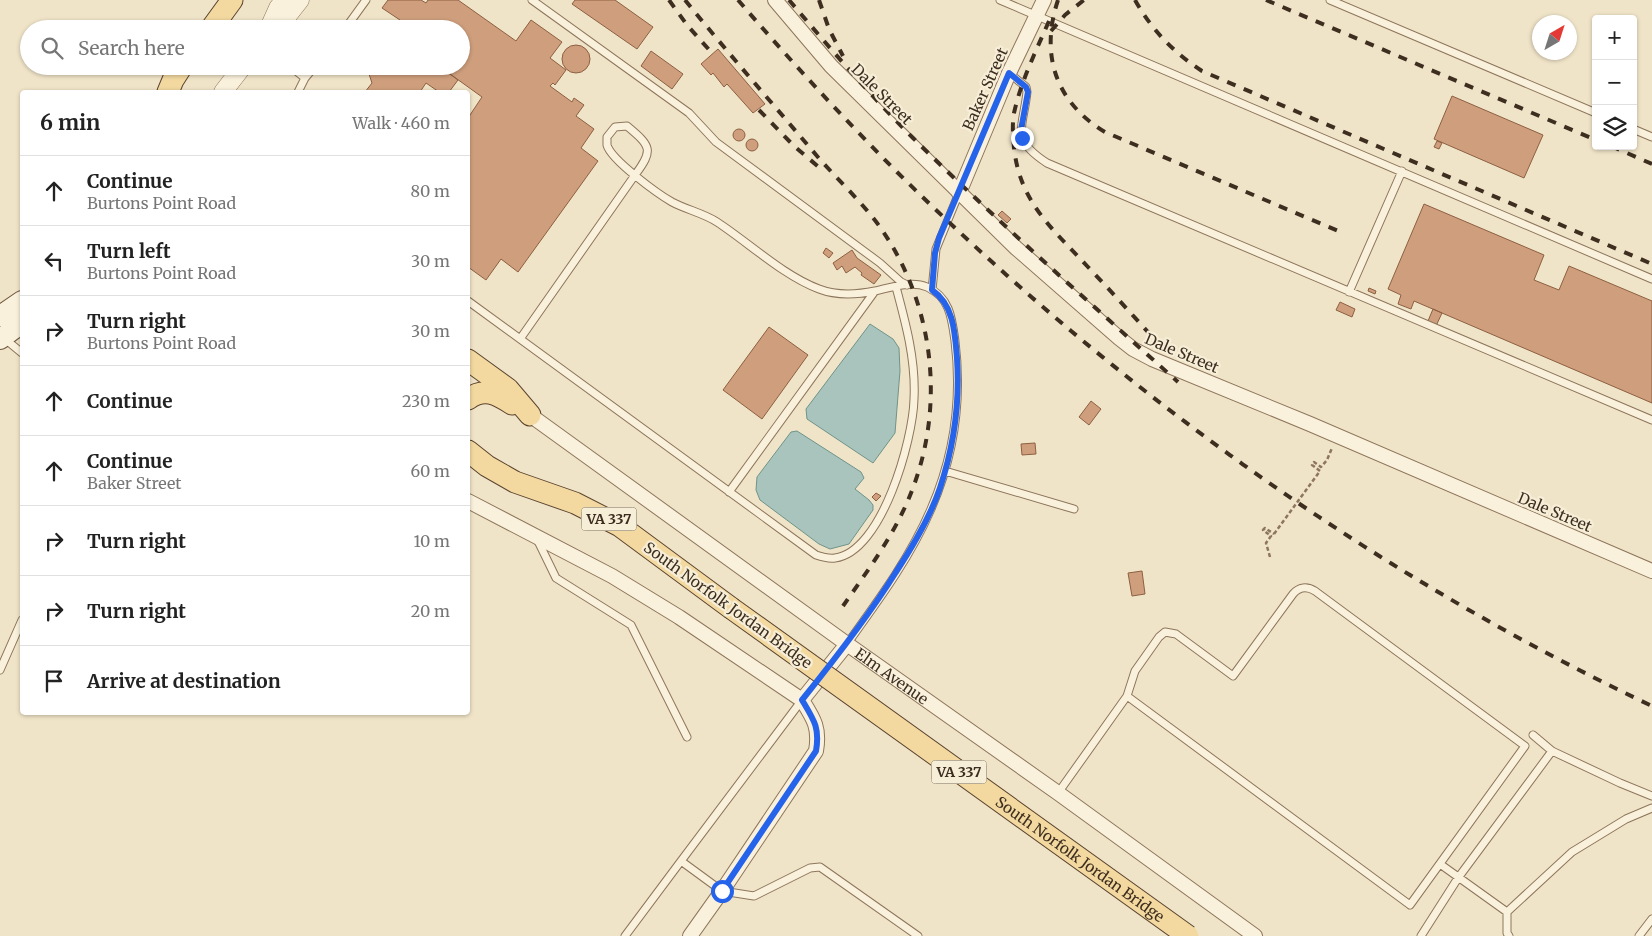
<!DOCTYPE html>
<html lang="en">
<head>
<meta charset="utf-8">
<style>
	body { margin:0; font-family:Merriweather,serif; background:#f6f6f6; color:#222 }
	.controls { position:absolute; right:15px; top:15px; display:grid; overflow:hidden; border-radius:5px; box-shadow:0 1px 4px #0004 }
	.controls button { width:45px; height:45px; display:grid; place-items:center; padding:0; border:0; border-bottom:1px solid #e0e0e0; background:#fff; color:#222; font:25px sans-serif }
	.compass { position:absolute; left:1532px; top:15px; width:45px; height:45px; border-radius:50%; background:#fff; box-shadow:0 1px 4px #0004; rotate:39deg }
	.stop { position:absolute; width:15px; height:15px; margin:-11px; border:4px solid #2563eb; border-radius:50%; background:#fff }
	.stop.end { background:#2563eb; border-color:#fff; box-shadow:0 1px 5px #0008 }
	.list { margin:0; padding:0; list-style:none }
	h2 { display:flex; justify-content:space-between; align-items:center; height:65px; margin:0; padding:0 20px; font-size:21px }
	h2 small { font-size:16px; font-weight:400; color:#767676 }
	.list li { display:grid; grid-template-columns:32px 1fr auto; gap:15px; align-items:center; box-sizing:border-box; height:70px; padding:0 20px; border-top:1px solid #e0e0e0 }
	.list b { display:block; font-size:19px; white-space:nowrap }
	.list p { margin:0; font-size:16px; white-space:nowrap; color:#767676 }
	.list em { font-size:16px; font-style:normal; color:#767676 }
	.icon { flex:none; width:28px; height:28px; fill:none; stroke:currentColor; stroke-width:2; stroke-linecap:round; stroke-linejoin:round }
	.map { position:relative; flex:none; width:1652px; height:936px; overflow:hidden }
	.search { position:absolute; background:#fff; box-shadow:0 1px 4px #0004; left:20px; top:20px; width:450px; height:55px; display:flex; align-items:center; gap:12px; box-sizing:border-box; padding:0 18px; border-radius:28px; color:#767676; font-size:19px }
	.panel { position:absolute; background:#fff; box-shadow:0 1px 4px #0004; left:20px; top:90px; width:450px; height:625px; border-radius:5px }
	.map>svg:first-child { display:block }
</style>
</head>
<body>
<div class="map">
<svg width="1652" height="936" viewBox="0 0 1652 936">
	<rect width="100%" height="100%" fill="#f0e4c8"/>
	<path fill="#a9c4bc" stroke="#6f938a" d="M870,324L893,339L899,348L900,371L895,433L873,463L807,419L806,409Z
		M797,431L861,472L864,478L855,489L869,500L873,505V510L849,544L830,549L819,544L760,500L756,490L757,477L791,432Z"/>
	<path fill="#cf9f7d" stroke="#8d5f41" d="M388,0H421L426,3L428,0H458L516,41L531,20L562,42L550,58L566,70L555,85L553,83L550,86L572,102L574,98L584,105L576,116L594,129L581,148L598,161L518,272L501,259L486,280L468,267V118L482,97L439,66H461V29H393L400,20L382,8Z
		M575,0H615L653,27L637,49L572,4Z
		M562 59a14 14 0 1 1 28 0a14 14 0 1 1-28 0Z
		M718,49L765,104L753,113L727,84L724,87L713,73L711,75L701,64Z
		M651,51L683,74L672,89L641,66Z
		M371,66L383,68L384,66H439L458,80L449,92H439L426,83L420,92H365L372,83L368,71Z
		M1452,96L1543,135L1524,178L1434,139Z
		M733 135a6 6 0 1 1 12 0a6 6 0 1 1-12 0Z
		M746 145a6 6 0 1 1 12 0a6 6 0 1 1-12 0Z
		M1437,141L1442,143L1439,149L1434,147Z
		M1424,204L1544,255L1534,280L1559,290L1569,266L1652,301V403L1414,301L1411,309L1398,304L1401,295L1388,289Z
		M1002,211L1011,219L1007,223L998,215Z
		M826,248L833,253L829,258L823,253Z
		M852,250L857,258L881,275L874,284L861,275L862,273L855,267L846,273L842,266L837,270L833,263Z
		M1369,288L1376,291L1375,294L1368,291Z
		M1340,302L1355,309L1352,317L1336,310Z
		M1433,309L1442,313L1436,326L1428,321Z
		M769,327L808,355L762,419L723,390Z
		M1091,401L1101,409L1089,425L1079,417Z
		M1035,443L1036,454L1022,455L1021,444Z
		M876,493L881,496L876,501L872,497Z
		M1142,571L1145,594L1132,596L1128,573Z"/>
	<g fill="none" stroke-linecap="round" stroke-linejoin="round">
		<g stroke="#8d765c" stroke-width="9">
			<path id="service" d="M532,0L689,113L716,142L880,263L901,282L907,285
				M1000,0L1652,279
				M1330,0L1596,113
				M345,29L366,0
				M290,66L305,78
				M1009,73L1026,87L1027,92C1023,129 1010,139 1047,163L1652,420
				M298,92L305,78L315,66
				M1633,129L1652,137
				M932,290L936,249L959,193
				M1349,292L1402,171
				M468,301L816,555C822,557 828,559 835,558C882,552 913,440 914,399C916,361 906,324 896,287
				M5,339L22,353
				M520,339L635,175C654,150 651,146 627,126L615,127L607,137C607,140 607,142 607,145C611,160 658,194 672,202C687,210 703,213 717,222C749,243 784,276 819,289C837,296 855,295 875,291
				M945,471L1074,509
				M729,492L875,291C890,288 911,280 927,287C950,297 952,319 955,341C962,398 954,456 931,509C910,558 878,601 847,644
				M537,539L556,578L631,625L687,737
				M0,670L22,620
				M1533,735L1552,751
				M1058,793L1127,696L1135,671L1159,637L1165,632L1176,634L1233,676L1293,594C1299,587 1307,586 1315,591L1525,746L1410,905L1127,696
				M681,861L802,700
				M1440,864L1507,912V933L1509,936
				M1507,912L1572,852L1626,819L1652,808
				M625,936L681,861L722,891L754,896L810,868L820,867L918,936
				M1421,936L1458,878L1552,751L1620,783L1652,796
				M1639,936L1652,919"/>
		</g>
		<g stroke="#8d765c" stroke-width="16">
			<g id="minor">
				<path d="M775,0L831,66L1016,248L1119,338L1133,349L1152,359L1310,424L1652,571"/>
				<path d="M959,193L1009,73L1044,0"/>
				<path id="s1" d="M530,415L847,644L1058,793L1255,936"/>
				<path d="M468,501L612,576L679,617L802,700"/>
				<path d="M690,936L722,891L816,751C820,728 814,719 802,700L847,644"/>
			</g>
		</g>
		<g stroke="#8d765c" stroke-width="19">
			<path id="tertiary" d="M269,28L278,8L284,0
				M274,29L289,14L300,0
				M223,92L243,66"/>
		</g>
		<g stroke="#6f573f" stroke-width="22">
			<path id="secondary" d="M0,316L22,301
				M0,339L22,323"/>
		</g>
		<g stroke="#5b4430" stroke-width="23">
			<path id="primary" d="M211,29L232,0
				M168,92L173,80L182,66
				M468,360L508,389L530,415
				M468,399C484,387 497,394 512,404
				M468,451L487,466L515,482L575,503L620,526L731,608"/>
		</g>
		<path stroke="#8d765c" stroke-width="2.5" stroke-dasharray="4 2.5" stroke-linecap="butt" d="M1320,471L1312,465L1314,462L1321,467L1327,460L1332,448
			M1270,557L1266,543L1271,536L1263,530L1265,528L1274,534"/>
		<use href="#service" stroke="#faf1dc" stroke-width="7"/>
		<use href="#minor" stroke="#faf1dc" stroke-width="14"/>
		<use href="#tertiary" stroke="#faf1dc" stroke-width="18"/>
		<use href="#secondary" stroke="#faf1dc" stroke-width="20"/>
		<use href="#primary" stroke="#f3d9a0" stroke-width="21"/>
		<path stroke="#3d2e20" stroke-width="4" stroke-dasharray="9 9" stroke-linecap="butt" d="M669,0L687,25L712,53
			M685,0C728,53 773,104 817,156C837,179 862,202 880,227C934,304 946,405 911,493C895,534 868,570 843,606
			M738,0C789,59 842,117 897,172C1117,390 1372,573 1652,706
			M789,0C829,47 869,94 913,138C998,222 1089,302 1178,382
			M819,0L829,29L843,56
			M1058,0C1040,54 1055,102 1105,132L1343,233
			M1135,0C1151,29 1174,53 1202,71L1652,264
			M1266,0L1596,140
			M1049,21C1036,51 1021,81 1014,113C1012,125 1013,136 1014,148C1020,203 1053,229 1088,267C1112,292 1135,318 1158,343
			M1051,31L1065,15L1084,0
			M759,110L794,146L821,169
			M1611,146L1652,164"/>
		<g stroke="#5b4430" stroke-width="23" stroke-linecap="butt">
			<g id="primary-bridge">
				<path id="s2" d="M731,608L1188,936"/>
			</g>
		</g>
		<path stroke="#8d765c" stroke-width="2.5" stroke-dasharray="4 2.5" stroke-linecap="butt" d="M1274,534L1320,471"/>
		<use href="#primary-bridge" stroke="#f3d9a0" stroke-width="21"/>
	</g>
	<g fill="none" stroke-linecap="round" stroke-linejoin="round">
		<path stroke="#2563eb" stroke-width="6" d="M722,891L816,751C820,728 814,720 802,700C835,659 868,617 896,572C913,546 930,518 940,488C954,446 960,402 957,358C955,333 954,305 932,290L935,253L939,238L1009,73L1026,87L1028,92L1021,130L1022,138"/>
	</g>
	<g text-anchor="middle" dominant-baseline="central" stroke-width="4.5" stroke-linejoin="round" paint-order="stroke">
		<g fill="#f7eed8" stroke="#756857" stroke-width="1">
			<rect x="581.5" y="507.5" width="55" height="23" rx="4"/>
			<rect x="931.5" y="760.5" width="55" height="23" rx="4"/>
		</g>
		<g font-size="14" font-weight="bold" fill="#3d2e20">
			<text x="609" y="519">VA 337</text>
			<text x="959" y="772">VA 337</text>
		</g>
		<g font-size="15" fill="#3d2e20" stroke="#f7eed8">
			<text transform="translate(985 89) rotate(-66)">Baker Street</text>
			<text transform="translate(882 94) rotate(45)">Dale Street</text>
			<text transform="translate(1182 353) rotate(23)">Dale Street</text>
			<text transform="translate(1555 512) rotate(23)">Dale Street</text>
			<text transform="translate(728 605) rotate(36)">South Norfolk Jordan Bridge</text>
			<text stroke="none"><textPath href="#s1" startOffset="446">Elm Avenue</textPath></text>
			<text stroke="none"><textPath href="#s2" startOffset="430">South Norfolk Jordan Bridge</textPath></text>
		</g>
	</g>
</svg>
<div class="controls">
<button>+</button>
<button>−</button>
<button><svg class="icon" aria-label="layers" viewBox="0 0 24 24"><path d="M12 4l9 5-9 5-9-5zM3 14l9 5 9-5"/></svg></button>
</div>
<svg class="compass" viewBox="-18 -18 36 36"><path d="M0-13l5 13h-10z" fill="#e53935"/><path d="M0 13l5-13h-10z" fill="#767676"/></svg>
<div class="stop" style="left:722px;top:891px"></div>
<div class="stop end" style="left:1022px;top:138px"></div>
<div class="search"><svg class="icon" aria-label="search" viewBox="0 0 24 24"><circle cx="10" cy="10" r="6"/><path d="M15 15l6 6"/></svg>Search here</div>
<section class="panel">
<h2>6 min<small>Walk · 460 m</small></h2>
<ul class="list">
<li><svg class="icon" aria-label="ahead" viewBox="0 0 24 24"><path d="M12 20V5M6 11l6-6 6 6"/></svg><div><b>Continue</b><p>Burtons Point Road</p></div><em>80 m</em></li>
<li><svg class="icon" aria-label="left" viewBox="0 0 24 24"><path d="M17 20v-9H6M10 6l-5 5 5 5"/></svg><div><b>Turn left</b><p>Burtons Point Road</p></div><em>30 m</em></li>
<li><svg class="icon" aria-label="right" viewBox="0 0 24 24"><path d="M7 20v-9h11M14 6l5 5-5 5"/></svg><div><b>Turn right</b><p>Burtons Point Road</p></div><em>30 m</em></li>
<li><svg class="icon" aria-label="ahead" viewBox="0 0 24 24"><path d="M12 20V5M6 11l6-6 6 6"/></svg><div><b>Continue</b></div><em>230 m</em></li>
<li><svg class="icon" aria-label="ahead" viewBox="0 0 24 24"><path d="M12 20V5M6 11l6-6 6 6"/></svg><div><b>Continue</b><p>Baker Street</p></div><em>60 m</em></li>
<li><svg class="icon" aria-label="right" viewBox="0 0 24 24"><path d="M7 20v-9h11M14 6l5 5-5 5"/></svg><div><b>Turn right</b></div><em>10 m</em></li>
<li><svg class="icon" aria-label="right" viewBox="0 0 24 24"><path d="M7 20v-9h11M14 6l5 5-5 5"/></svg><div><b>Turn right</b></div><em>20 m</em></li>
<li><svg class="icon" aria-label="arrive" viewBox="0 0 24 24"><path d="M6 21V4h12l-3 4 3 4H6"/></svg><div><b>Arrive at destination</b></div></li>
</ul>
</section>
</div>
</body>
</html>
